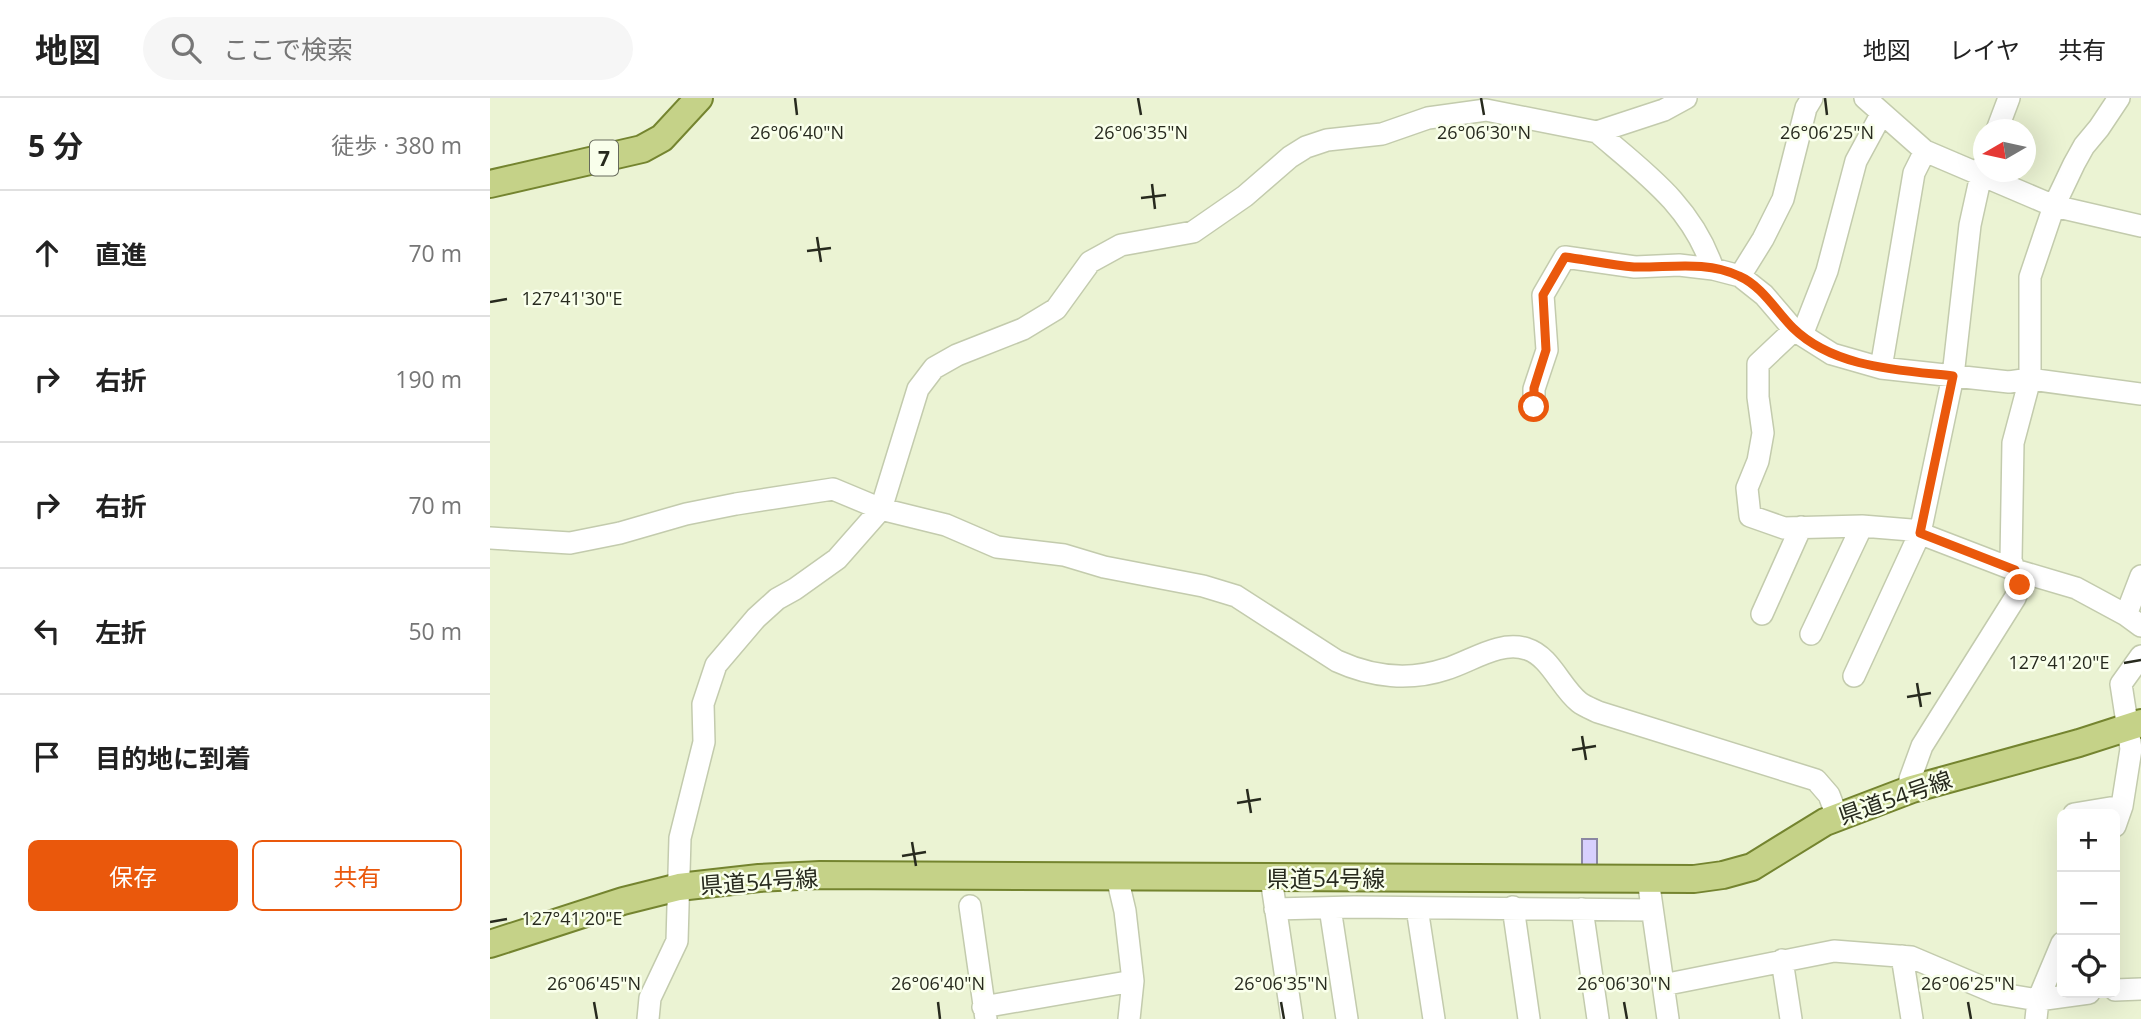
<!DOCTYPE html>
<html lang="ja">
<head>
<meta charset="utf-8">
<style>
	body { margin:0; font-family:"Open Sans","Noto Sans JP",sans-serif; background:#f6f6f6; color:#222 }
	.controls { position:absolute; right:21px; bottom:21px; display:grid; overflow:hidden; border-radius:10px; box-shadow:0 7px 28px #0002 }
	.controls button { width:63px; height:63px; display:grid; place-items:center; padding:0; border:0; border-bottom:2px solid #e0e0e0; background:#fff; color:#222; font:35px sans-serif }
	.compass { position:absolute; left:1483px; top:21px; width:63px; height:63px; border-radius:50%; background:#fff; box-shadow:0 7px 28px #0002; rotate:261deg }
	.stop { position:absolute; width:21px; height:21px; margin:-16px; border:5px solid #ea580c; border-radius:50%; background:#fff }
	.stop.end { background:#ea580c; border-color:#fff; box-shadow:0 2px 7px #0008 }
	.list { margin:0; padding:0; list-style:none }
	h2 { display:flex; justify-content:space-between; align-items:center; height:91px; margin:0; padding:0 28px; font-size:30px }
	h2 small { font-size:23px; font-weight:400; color:#767676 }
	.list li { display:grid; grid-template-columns:46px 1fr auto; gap:21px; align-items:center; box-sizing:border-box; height:126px; padding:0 28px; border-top:2px solid #e0e0e0 }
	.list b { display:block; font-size:26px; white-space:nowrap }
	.list em { font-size:23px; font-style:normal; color:#767676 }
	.actions { display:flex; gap:14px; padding:21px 28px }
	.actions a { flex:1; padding:16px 0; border:2px solid #ea580c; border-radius:10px; text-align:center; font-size:24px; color:#ea580c }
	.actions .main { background:#ea580c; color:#fff }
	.icon { flex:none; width:38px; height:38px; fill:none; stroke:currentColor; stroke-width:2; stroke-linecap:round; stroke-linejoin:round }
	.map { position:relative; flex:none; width:1651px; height:921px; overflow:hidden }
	header { display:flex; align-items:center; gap:42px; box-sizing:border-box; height:98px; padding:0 35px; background:#fff; border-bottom:2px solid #e0e0e0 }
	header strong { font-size:33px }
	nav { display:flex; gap:38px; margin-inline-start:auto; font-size:24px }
	.search { width:490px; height:63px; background:#f6f6f6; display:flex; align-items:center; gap:18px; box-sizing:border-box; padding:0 24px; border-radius:38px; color:#767676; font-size:26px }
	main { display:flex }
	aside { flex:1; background:#fff }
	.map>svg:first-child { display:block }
</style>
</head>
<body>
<header>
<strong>地図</strong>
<div class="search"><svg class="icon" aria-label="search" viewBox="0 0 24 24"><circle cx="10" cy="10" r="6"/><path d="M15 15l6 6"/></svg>ここで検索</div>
<nav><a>地図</a><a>レイヤ</a><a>共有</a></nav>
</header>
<main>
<aside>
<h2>5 分<small>徒歩 · 380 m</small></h2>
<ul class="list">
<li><svg class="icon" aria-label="ahead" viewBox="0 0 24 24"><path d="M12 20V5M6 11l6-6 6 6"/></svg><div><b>直進</b></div><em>70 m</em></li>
<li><svg class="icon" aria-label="right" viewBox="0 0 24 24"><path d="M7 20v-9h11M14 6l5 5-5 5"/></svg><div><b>右折</b></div><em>190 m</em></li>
<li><svg class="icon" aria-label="right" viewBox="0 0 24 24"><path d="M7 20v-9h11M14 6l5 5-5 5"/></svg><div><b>右折</b></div><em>70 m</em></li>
<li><svg class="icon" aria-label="left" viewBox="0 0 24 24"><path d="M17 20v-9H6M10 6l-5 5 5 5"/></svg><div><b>左折</b></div><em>50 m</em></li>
<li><svg class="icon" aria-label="arrive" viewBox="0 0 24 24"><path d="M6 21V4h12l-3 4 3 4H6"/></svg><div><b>目的地に到着</b></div></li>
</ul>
<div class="actions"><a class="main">保存</a><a>共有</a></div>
</aside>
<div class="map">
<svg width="1651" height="921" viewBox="0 0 1651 921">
	<rect width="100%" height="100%" fill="#ebf3d3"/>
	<path fill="#d8d0fe" stroke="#8b87a3" stroke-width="2" d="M1092,741H1107V767H1092Z"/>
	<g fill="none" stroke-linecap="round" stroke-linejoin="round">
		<g stroke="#c3cbad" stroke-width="24">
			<path id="minor" d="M1375,0L1435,53L1564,108L1651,128
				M1507,32L1519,0
				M1107,34C1155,75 1202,108 1223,171L1250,178L1274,197L1304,232L1268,266V299L1273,335L1268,363L1257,390L1260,418L1294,430L1372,428L1421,432L1525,472L1586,490L1636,517L1651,528
				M1250,178L1273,141L1293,101L1316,10L1322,0
				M1304,232L1342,256L1391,270L1519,284L1540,281L1651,296
				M1312,237L1337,173L1366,63L1392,15
				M1391,270L1424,75L1435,53
				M1044,309V291L1057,252L1053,197L1075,159L1145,169L1189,167L1223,171
				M0,440L80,445L130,435L196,416L246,406L343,391L391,411L456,427L507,449L574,457L614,469L713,488L746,498L847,563C882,579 920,583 956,571C982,563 1010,542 1037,551C1060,558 1071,590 1089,604C1094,608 1102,611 1108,614L1326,682L1339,697L1347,718
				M1272,516L1311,429
				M1636,517L1651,478
				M1321,536L1372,428
				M1364,578L1430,435L1463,278L1480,127L1493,68
				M1422,691L1420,681L1432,648L1525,500L1530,487L1521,462L1523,345L1540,281V179L1564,108L1584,66L1594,48L1609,30L1629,0
				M1584,716L1632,708
				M1625,728L1632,708L1641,651L1631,586L1651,558
				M627,779L635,813L643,883L639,921
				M781,780L802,921
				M1158,781L1178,921
				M480,808L496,921
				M1023,809L1039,921
				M840,810L857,921
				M927,810L944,921
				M785,811L864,809L1162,812
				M1092,811L1108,921
				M1412,858L1422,921
				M1292,862L1301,921
				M1173,887L1344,853L1421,859L1506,895L1548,902L1599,895
				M1625,892L1651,891
				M493,909L643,883
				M158,921L160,900L187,843L190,740L214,644L213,606L226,567L266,520L287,501L305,491L347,461L391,411L428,291L444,270L467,257L533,231L566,211L600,164L631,147L703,134L755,98L800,59L816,49L837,42L892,36L938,20L996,12L1107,34L1174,12L1196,0
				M1546,921L1548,902L1572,845"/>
		</g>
		<g stroke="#74842f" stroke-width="30">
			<path id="major" d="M0,86L152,51L172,40L209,0
				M0,846L133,803L189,789L269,780L330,777L1204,781L1233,777L1262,769L1335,724L1422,691L1589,645L1651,625"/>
		</g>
		<use href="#minor" stroke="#fff" stroke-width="21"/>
		<use href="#major" stroke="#c5d288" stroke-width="26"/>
	</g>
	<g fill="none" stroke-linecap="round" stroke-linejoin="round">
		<path stroke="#ea580c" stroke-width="9" d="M1044,309V290L1056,252L1053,197L1075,159C1098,162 1121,167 1144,169C1178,170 1216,162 1249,178C1272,188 1286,213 1303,230C1344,270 1409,272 1463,278L1430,435L1525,472L1530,487"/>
	</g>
	<path fill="none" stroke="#272a1e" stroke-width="2.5" d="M305,0L307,17M648,0L651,17M991,0L994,17M1335,0L1337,17M662,86L665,111M651,100L676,97M327,139L331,164M317,153L341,150M0,204L17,201M1634,565L1651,562M1427,585L1431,609M1417,599L1441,595M1092,638L1096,662M1082,652L1106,648M757,691L761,715M747,705L771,701M422,744L426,768M412,758L436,754M0,824L17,821M104,904L107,921M448,904L450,921M791,904L794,921M1134,904L1137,921M1478,904L1481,921"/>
	<g text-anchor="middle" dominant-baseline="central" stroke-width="5" stroke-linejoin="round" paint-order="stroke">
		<rect fill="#f9ffeb" stroke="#666a5c" stroke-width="2" x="100" y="42.5" width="28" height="35" rx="5"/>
		<g font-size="21" font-weight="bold" fill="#272a1e">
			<text x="114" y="60">7</text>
		</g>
		<g font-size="23" fill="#272a1e" stroke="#f9ffeb">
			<text transform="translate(1405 699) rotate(-19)">県道54号線</text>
			<text x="836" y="780">県道54号線</text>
			<text transform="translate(269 783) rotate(-4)">県道54号線</text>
		</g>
	</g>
	<g font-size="18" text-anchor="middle" fill="#272a1e" stroke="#f9ffeb" stroke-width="5" stroke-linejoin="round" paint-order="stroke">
		<text x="307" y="41">26°06'40"N</text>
		<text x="651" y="41">26°06'35"N</text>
		<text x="994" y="41">26°06'30"N</text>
		<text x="1337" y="41">26°06'25"N</text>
		<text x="82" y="207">127°41'30"E</text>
		<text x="1569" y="571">127°41'20"E</text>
		<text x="82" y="827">127°41'20"E</text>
		<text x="104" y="892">26°06'45"N</text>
		<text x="448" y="892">26°06'40"N</text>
		<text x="791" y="892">26°06'35"N</text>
		<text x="1134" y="892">26°06'30"N</text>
		<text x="1478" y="892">26°06'25"N</text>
	</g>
</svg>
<div class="controls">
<button>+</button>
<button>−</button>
<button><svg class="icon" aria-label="locate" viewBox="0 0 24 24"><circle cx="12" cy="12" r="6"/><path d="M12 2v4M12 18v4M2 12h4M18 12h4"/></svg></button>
</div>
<svg class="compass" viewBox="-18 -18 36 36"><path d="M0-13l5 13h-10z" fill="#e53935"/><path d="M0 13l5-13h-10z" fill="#767676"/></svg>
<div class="stop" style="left:1044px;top:309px"></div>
<div class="stop end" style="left:1530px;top:487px"></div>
</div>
</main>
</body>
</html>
